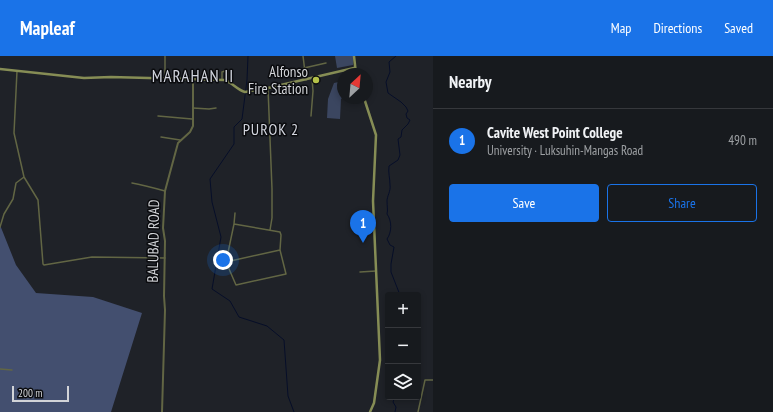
<!DOCTYPE html>
<html lang="en">
<head>
<meta charset="utf-8">
<style>
	body { margin:0; font-family:"PT Sans Narrow",sans-serif; background:#202327; color:#f1f3f6 }
	.controls { position:absolute; right:12px; bottom:12px; display:grid; overflow:hidden; border-radius:4px; box-shadow:0 2px 6px #0003 }
	.controls button { width:36px; height:36px; display:grid; place-items:center; padding:0; border:0; border-bottom:1px solid #36383c; background:#171a1e; color:#f1f3f6; font:20px sans-serif }
	.compass { position:absolute; left:337px; top:12px; width:36px; height:36px; border-radius:50%; background:#171a1e; box-shadow:0 2px 6px #0003; rotate:26deg }
	.scale { position:absolute; left:12px; bottom:10px; width:57px; box-sizing:border-box; padding-left:4px; border:2px solid #d2d4d8; border-top:0; font-size:11px; line-height:14px; white-space:nowrap; color:#d2d4d8; -webkit-text-stroke:3px #0a0b0e; paint-order:stroke }
	.you { position:absolute; left:223px; top:204px; width:14px; height:14px; margin:-10px; border:3px solid #fff; border-radius:50%; background:#1a73e8; box-shadow:0 0 0 6px #1a73e833 }
	.badge { display:grid; place-items:center; width:26px; height:26px; border-radius:50%; background:#1a73e8; color:#fff; font-size:13px; font-weight:700 }
	.pin { position:absolute; translate:-50% -33px; filter:drop-shadow(0 1px 2px #0008) }
	.pin::after { content:''; position:absolute; top:21px; width:14px; height:12px; background:inherit; clip-path:polygon(0 0,100% 0,50% 100%) }
	.list { margin:0; padding:0; list-style:none }
	h2 { display:flex; justify-content:space-between; align-items:center; height:52px; margin:0; padding:0 16px; font-size:17px }
	h2 small { font-size:13px; font-weight:400; color:#9ea1a4 }
	.list li { display:grid; grid-template-columns:26px 1fr auto; gap:12px; align-items:center; box-sizing:border-box; height:64px; padding:0 16px; border-top:1px solid #36383c }
	.list b { display:block; font-size:15px; white-space:nowrap }
	.list p { margin:0; font-size:13px; white-space:nowrap; color:#9ea1a4 }
	.list em { font-size:13px; font-style:normal; color:#9ea1a4 }
	.actions { display:flex; gap:8px; padding:12px 16px }
	.actions a { flex:1; padding:9px 0; border:1px solid #1a73e8; border-radius:4px; text-align:center; font-size:14px; color:#1a73e8 }
	.actions .main { background:#1a73e8; color:#fff }
	.icon { flex:none; width:22px; height:22px; fill:none; stroke:currentColor; stroke-width:2; stroke-linecap:round; stroke-linejoin:round }
	.map { position:relative; flex:none; width:433px; height:356px; overflow:hidden }
	header { display:flex; align-items:center; gap:24px; box-sizing:border-box; height:56px; padding:0 20px; background:#1a73e8; color:#fff }
	header strong { font-size:19px }
	nav { display:flex; gap:22px; margin-inline-start:auto; font-size:14px }
	main { display:flex }
	aside { flex:1; background:#171a1e }
	.map>svg:first-child { display:block }
</style>
</head>
<body>
<header>
<strong>Mapleaf</strong>
<nav><a>Map</a><a>Directions</a><a>Saved</a></nav>
</header>
<main>
<div class="map">
<svg width="433" height="356" viewBox="0 0 433 356">
	<rect width="100%" height="100%" fill="#1f2228"/>
	<path fill="#3b4660" d="M335,0H353V9L337,12Z
		M343,25V41L341,43L340,63L327,62L328,43L334,27Z"/>
	<path fill="#434f6f" d="M0,169L16,209L36,237L93,241L142,257L111,356H0Z"/>
	<g fill="none" stroke-linecap="round" stroke-linejoin="round">
		<path stroke="#060e28" stroke-width="1" d="M248,0L247,24L242,63L234,71V88L210,123L212,146L221,181L212,233L230,245L239,261L267,270L284,284L288,340L294,356
			M396,0L389,6L390,16L386,26L388,37L401,46L406,51L408,55L406,58L407,62L410,64L408,68L402,74L401,81L398,83L400,99L398,104L389,110C388,117 390,122 390,129C391,135 387,140 387,145C387,150 388,154 387,158C392,165 392,176 387,183L390,189L394,191L391,208V216L400,239
			M395,341L393,346L396,351L395,356"/>
		<path stroke="#626644" stroke-width="1.5" d="M303,0L306,24
			M304,12L326,7
			M17,15L14,77L24,121L38,144L43,208L44,209L92,201L165,202
			M165,22V0
			M222,23V16L225,15
			M268,32L272,133V162L270,174
			M193,52L209,53L216,52
			M158,60L192,63
			M311,60L313,35L312,22
			M161,81L180,84
			M132,127C143,129 154,132 165,135
			M234,168L280,176L281,179L280,194L286,218L236,229L226,206L234,168L235,157
			M0,171L4,158L13,143L16,127L24,121
			M226,206L280,194
			M360,216L376,215
			M0,313L12,314
			M418,356L425,324H433"/>
		<path stroke="#626644" stroke-width="2" d="M162,356L165,254L164,240L165,185L163,172L165,135L178,87L190,76L193,70V23"/>
		<path stroke="#868d55" stroke-width="2.5" d="M354,0L356,18
			M0,13L84,22L111,21L224,24C232,26 237,34 245,36L268,32L354,12
			M364,42L376,79L373,145L380,304L374,347L370,356"/>
	</g>
	<circle fill="#b5c249" stroke="#0a0b0e" stroke-width="1.5" cx="316" cy="24" r="4"/>
	<g text-anchor="middle" dominant-baseline="central" stroke-width="3" stroke-linejoin="round" paint-order="stroke">
		<g font-size="15" fill="#d2d4d8" stroke="#0a0b0e" text-anchor="end">
			<text x="308" y="15">Alfonso<tspan x="308" dy="17">Fire Station</tspan></text>
		</g>
		<g font-size="15" fill="#d2d4d8" stroke="#0a0b0e">
			<text transform="translate(153 185) rotate(-89)">BALUBAD ROAD</text>
		</g>
		<g font-size="16" letter-spacing="1" fill="#d3d6df" stroke="#0a0b0e">
			<text x="271" y="73">PUROK 2</text>
		</g>
		<g font-size="17" letter-spacing="1" fill="#d3d6df" stroke="#0a0b0e">
			<text x="193" y="20">MARAHAN II</text>
		</g>
	</g>
</svg>
<div class="controls">
<button>+</button>
<button>−</button>
<button><svg class="icon" aria-label="layers" viewBox="0 0 24 24"><path d="M12 4l9 5-9 5-9-5zM3 14l9 5 9-5"/></svg></button>
</div>
<svg class="compass" viewBox="-18 -18 36 36"><path d="M0-13l5 13h-10z" fill="#e53935"/><path d="M0 13l5-13h-10z" fill="#9ea1a4"/></svg>
<div class="scale">200 m</div>
<div class="you"></div>
<div class="pin badge" style="left:363px;top:187px">1</div>
</div>
<aside>
<h2>Nearby<small></small></h2>
<ul class="list">
<li><span class="badge">1</span><div><b>Cavite West Point College</b><p>University · Luksuhin-Mangas Road</p></div><em>490 m</em></li>
</ul>
<div class="actions"><a class="main">Save</a><a>Share</a></div>
</aside>
</main>
</body>
</html>
